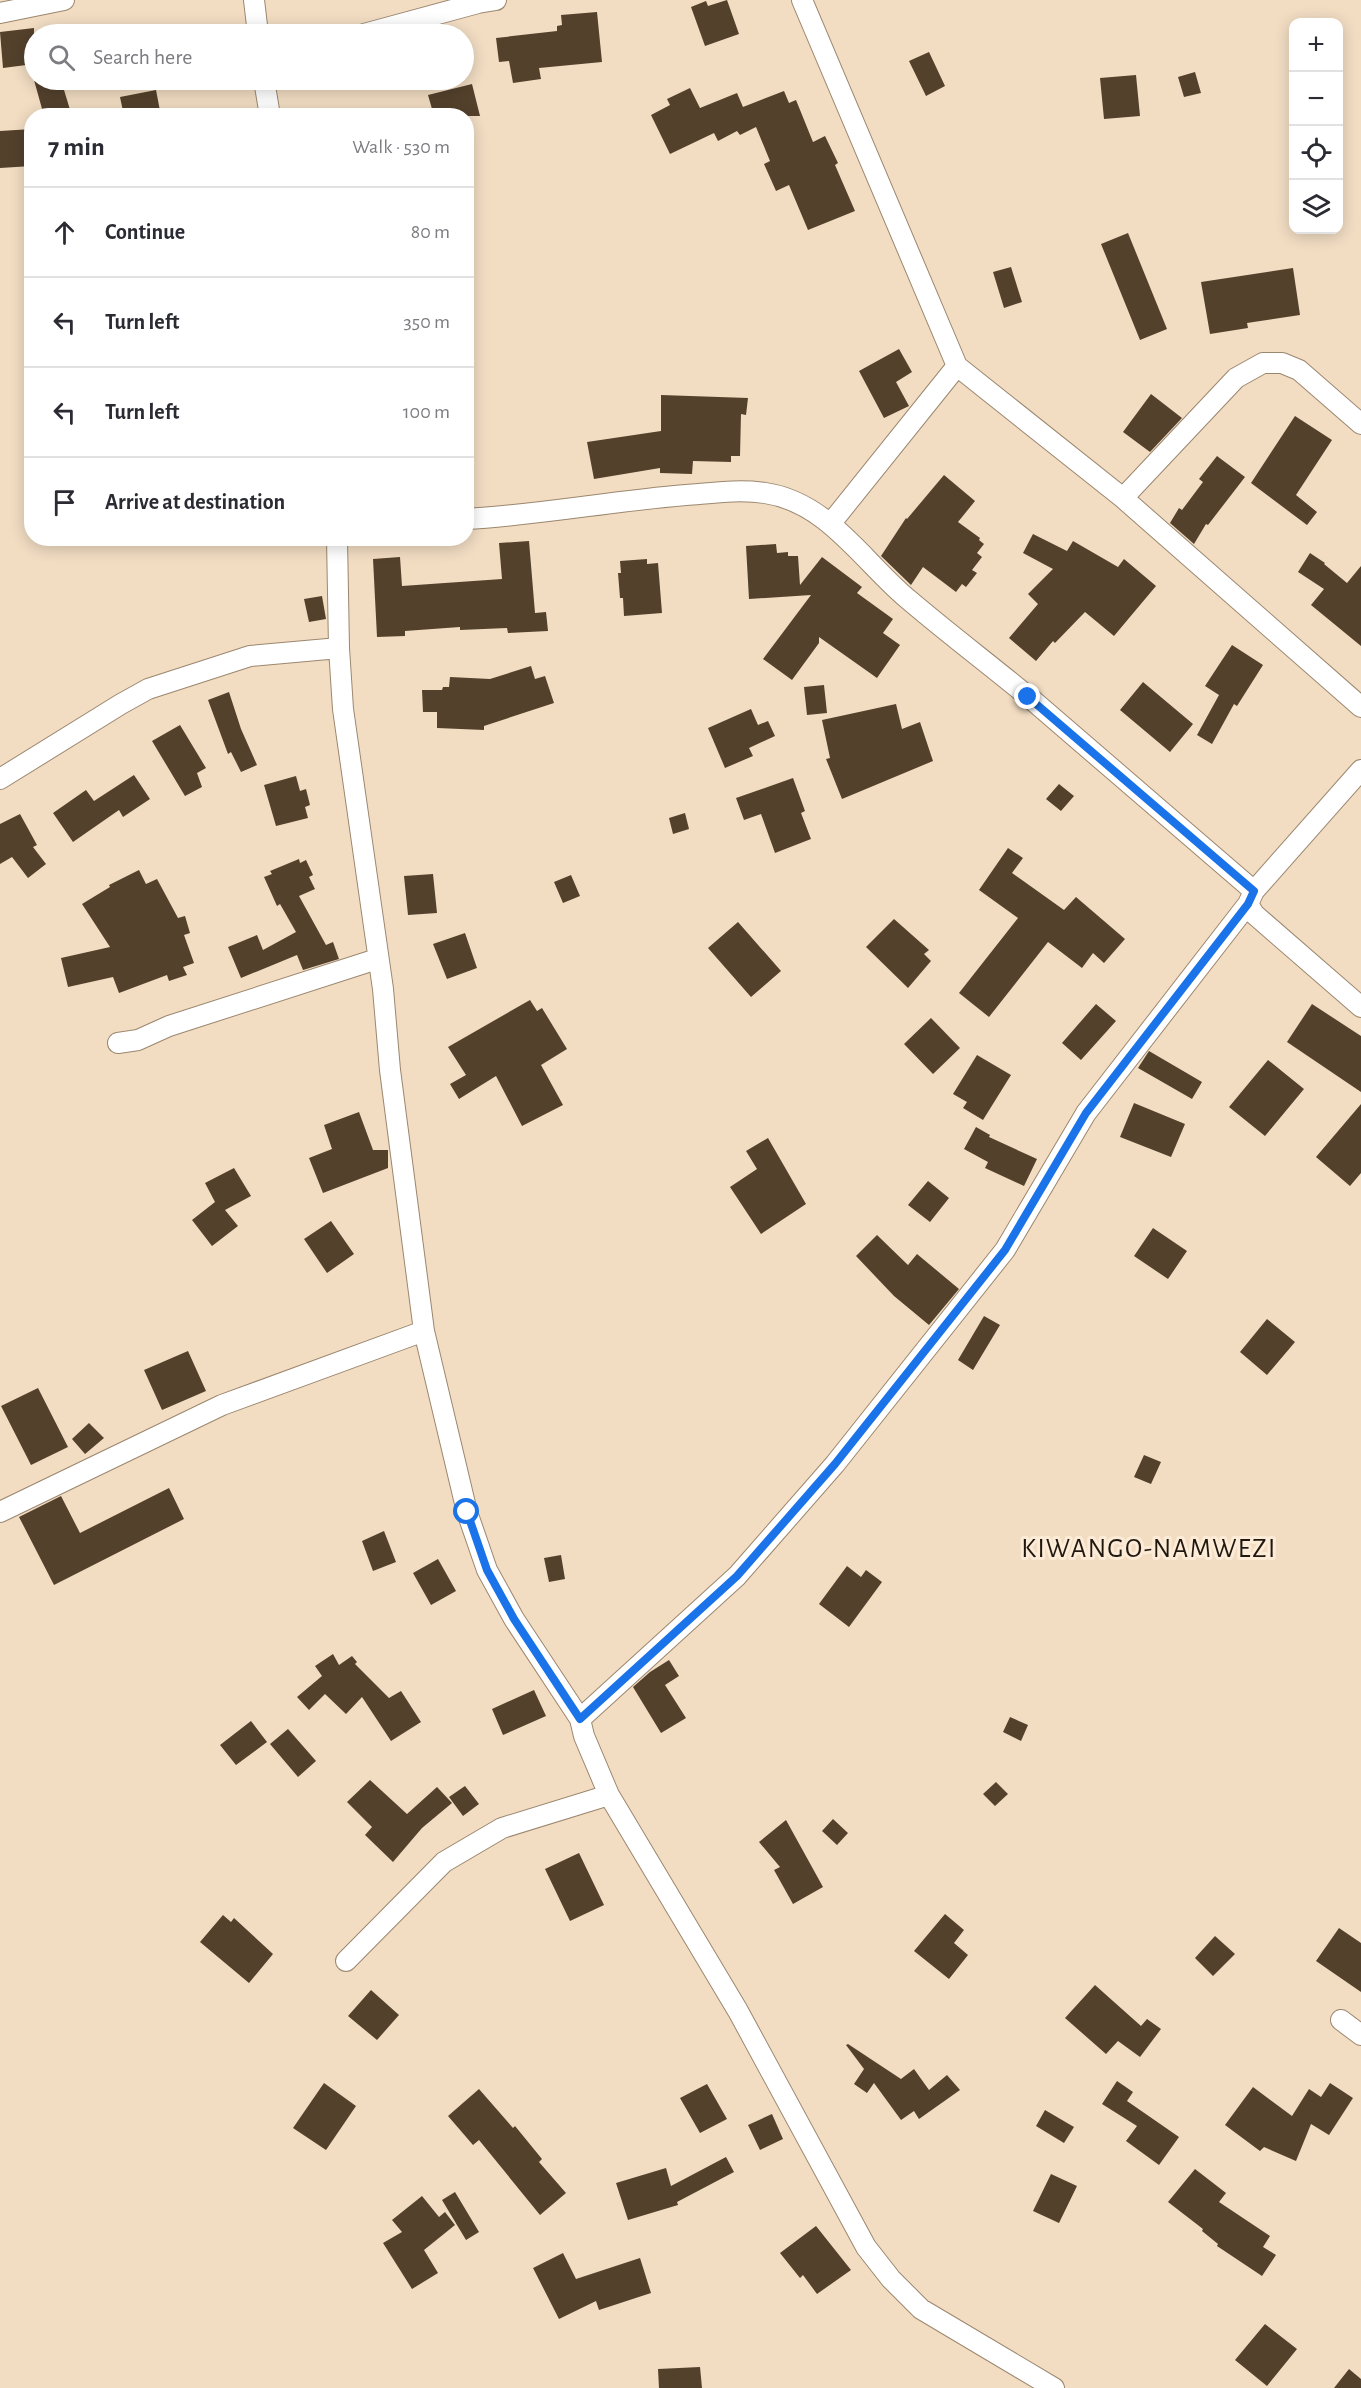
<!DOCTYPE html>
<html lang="en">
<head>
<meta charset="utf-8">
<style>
	body { margin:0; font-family:"Alegreya Sans",sans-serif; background:#f7f7f7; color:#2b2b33 }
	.controls { position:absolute; right:18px; top:18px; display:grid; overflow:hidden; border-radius:12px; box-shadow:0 3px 15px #0003 }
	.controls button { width:54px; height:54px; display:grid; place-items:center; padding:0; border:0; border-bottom:2px solid #e1e1e2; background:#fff; color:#2b2b33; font:30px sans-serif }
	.stop { position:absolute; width:18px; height:18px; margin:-14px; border:4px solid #1a73e8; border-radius:50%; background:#fff }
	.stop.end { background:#1a73e8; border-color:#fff; box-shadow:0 2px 6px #0008 }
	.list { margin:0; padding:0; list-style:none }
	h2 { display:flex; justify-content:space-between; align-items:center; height:78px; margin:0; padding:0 24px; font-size:26px }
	h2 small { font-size:20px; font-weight:400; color:#7c7c81 }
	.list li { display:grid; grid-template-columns:39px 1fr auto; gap:18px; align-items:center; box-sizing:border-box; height:90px; padding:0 24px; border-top:2px solid #e1e1e2 }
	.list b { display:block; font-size:22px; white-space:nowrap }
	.list em { font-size:20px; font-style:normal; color:#7c7c81 }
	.icon { flex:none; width:33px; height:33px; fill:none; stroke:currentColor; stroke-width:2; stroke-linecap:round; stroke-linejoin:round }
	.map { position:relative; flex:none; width:1361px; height:2388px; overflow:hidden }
	.search { position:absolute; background:#fff; box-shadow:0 3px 15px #0003; left:24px; top:24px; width:450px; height:66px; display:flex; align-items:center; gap:15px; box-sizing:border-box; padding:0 21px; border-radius:33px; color:#7c7c81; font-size:22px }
	.panel { position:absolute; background:#fff; box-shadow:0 3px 15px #0003; left:24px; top:108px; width:450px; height:438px; border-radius:24px }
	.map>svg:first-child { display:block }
</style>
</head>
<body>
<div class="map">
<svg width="1361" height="2388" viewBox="0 0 1361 2388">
	<rect width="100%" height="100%" fill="#f2ddc3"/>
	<path fill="#53412c" d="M727,0L739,34L705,46L691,7L706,1L708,6Z
		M597,12L602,62L539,68L541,79L513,83L509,61L499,62L496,38L557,31V26L562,25L561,15Z
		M34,28V64L3,68L0,32Z
		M929,52L945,86L926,96L909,61Z
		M1195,72L1201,93L1184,97L1178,77Z
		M1136,75L1140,116L1104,119L1100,78Z
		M34,80H61L71,113L44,116Z
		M472,84L480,116H434L428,95Z
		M690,88L700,108L737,93L743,107L784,91L789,103L796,100L813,142L825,136L838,163L835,165L855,211L808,230L789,185L776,191L764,164L770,161L756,127L740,135L737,131L718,141L714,133L670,154L651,115L670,105L667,99Z
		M156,90L161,116H124L120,97Z
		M32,129V166L0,168V131Z
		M1128,233L1167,329L1140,340L1101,244Z
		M1011,267L1022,302L1004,308L993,272Z
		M1293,268L1300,315L1247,323L1248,328L1210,334L1201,282Z
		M899,349L912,372L896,382L909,406L884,418L859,371Z
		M1151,394L1182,418L1150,452L1123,432Z
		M661,395L748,398L746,415L741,414L740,456H731V462L693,461L692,474L660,473V468L594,479L587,442L661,431Z
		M1295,416L1332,440L1296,495L1317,512L1307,525L1251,483Z
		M1217,456L1245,477L1208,525L1206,524L1194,544L1170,523L1179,508L1182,510L1203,482L1199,479Z
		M944,475L975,501L958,522L980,538L979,540L984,544L977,553L982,557L972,570L977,573L966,587L962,584L956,592L923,567L911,585L881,556L906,518L907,519Z
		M1033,534L1067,551L1073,541L1118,567L1124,559L1156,586L1114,636L1085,612L1055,643L1053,641L1036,661L1009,638L1038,604L1028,594L1053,569L1023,553Z
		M529,541L535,613L546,612L548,631L508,633L507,628L460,630V627L405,631V636L377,637L373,559L400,557L402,586L502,579L499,543Z
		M776,544L777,553L788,552V556H798L800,585L822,557L862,587L857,593L893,619L883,633L900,645L877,678L819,637V643L792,680L763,659L811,595L749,599L746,546Z
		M1310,553L1325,563L1324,564L1347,583L1361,566V646L1311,605L1324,589L1298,572Z
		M647,559V564L658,563L662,613L624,616L623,598H620L618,573H621L620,561Z
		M322,596L326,619L309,622L304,599Z
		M1232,645L1263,665L1237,706L1234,704L1212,744L1197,735L1219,695L1205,686Z
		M531,666L535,679L545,676L554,703L484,726V730L437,728V712H423L422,690H442L443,687H449L450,677L490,679Z
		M1143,682L1193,724L1170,752L1120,710Z
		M824,685L827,713L807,715L804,687Z
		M229,692L241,729L257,765L241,772L231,752L228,754L208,700Z
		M896,704L902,729L920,722L933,761L842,799L826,759L830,758L822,720Z
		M751,709L758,725L768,721L775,736L749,748L753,756L725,768L708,728Z
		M180,725L206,768L197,773L202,787L185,796L152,741Z
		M134,775L150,799L123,817L119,810L73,842L53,813L86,790L94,801Z
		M296,776L300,791L306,789L310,805L305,807L308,818L276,826L264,785Z
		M793,778L805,811L801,813L811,839L775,853L761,814L744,820L736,798Z
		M1059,784L1074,796L1061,811L1046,799Z
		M685,813L689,829L673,834L669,818Z
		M20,814L37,845L33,847L46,864L28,878L12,857L0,864V824Z
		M1008,848L1023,858L1012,873L1064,910L1076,897L1125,939L1104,963L1093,953L1082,968L1048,942L989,1017L959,993L1018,918L979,890Z
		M299,859L300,863L306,860L313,875L309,877L315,889L299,896L326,945L333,942L339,959L303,970L297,955L241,978L228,947L257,935L263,950L296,932L280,904L277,906L264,877L272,874L270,871Z
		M139,870L146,884L157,879L178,918L185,916L190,933L184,935L194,963L183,967L187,975L169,981L167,975L119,993L113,977L68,987L61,958L110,947L82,904L110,887L109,885Z
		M433,874L437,913L408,915L404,876Z
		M571,875L580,896L563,903L554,882Z
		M894,919L929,950L924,954L931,961L908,988L866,947Z
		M738,922L781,971L751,997L708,948Z
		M465,933L477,968L447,979L433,944Z
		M530,1000L537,1011L542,1008L567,1049L541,1065L563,1105L522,1126L496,1076L459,1099L450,1084L466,1075L448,1047Z
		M1096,1004L1116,1021L1081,1060L1062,1043Z
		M1312,1004L1361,1036V1092L1287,1042Z
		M931,1018L960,1048L933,1074L904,1044Z
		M1149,1051L1202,1082L1192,1099L1138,1068Z
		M977,1055L1011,1075L983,1120L963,1108L967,1102L953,1094Z
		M1268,1060L1304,1089L1265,1136L1229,1107Z
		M1134,1103L1185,1124L1171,1157L1120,1137Z
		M1361,1104V1173L1350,1186L1316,1157Z
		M359,1112L373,1150H388V1168L323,1193L309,1158L332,1149L324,1125Z
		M976,1127L990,1135L989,1137L1037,1159L1024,1186L985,1168L988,1162L964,1149Z
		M768,1138L806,1204L761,1234L730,1187L757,1169L746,1151Z
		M234,1168L251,1196L225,1210L238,1226L212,1246L192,1220L215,1202L205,1183Z
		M928,1181L949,1198L930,1222L908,1205Z
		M331,1221L354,1254L327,1273L304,1239Z
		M1153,1228L1187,1251L1168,1279L1134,1256Z
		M877,1235L908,1265L917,1254L959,1289L929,1325L894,1296L856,1256Z
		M984,1316L1000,1325L973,1370L958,1360Z
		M1267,1319L1295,1342L1267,1375L1240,1352Z
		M188,1351L206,1391L162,1410L144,1370Z
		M38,1388L68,1447L31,1465L1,1406Z
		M89,1423L104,1438L85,1454L72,1439Z
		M1144,1455L1161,1462L1151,1484L1134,1477Z
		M169,1488L184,1519L54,1585L19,1517L61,1496L80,1533Z
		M384,1531L396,1562L373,1571L362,1541Z
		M561,1555L565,1579L549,1582L544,1558Z
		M438,1559L456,1591L431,1605L413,1573Z
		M847,1566L861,1577L866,1570L882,1582L849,1627L819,1604Z
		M333,1654L339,1665L352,1656L357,1662L355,1664L389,1698L401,1691L421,1722L391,1741L362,1697L346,1714L325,1694L309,1710L297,1697L322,1676L315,1666Z
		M669,1660L679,1676L665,1685L686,1718L661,1733L633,1687L650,1672Z
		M534,1690L546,1716L503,1735L492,1709Z
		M1010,1717L1028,1725L1021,1741L1003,1732Z
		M251,1721L267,1742L236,1765L220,1745Z
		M288,1729L316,1761L298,1777L270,1744Z
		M370,1780L407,1814L437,1787L452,1803L422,1828L393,1862L365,1835L372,1827L347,1802Z
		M996,1782L1008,1794L995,1806L983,1794Z
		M465,1786L479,1804L463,1816L449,1797Z
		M833,1819L848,1833L837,1845L822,1831Z
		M786,1820L823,1887L793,1904L774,1870L780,1867L759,1842Z
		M579,1853L604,1905L570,1921L545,1869Z
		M945,1914L964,1930L954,1943L968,1955L949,1979L914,1951Z
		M223,1915L231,1922L234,1918L273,1954L249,1983L200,1942Z
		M1339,1928L1361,1943V1992L1316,1961Z
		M1215,1936L1235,1954L1213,1976L1195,1958Z
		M1095,1985L1141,2026L1147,2019L1161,2029L1140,2057L1118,2041L1106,2054L1065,2018Z
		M371,1990L399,2015L377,2040L348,2016Z
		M848,2044L901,2079L914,2069L929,2090L947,2075L960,2090L919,2119L914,2111L901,2120L874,2083L867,2093L854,2084L864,2069L846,2045Z
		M1117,2081L1133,2092L1127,2101L1179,2137L1159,2165L1126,2141L1137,2126L1102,2104Z
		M324,2083L356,2106L326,2150L293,2128Z
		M1330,2083L1353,2098L1329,2135L1311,2124L1296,2161L1264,2147L1260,2151L1225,2125L1253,2087L1292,2116L1309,2089L1321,2097Z
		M707,2084L727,2119L700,2133L680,2098Z
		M479,2089L513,2128L515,2126L542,2159L539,2162L566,2193L540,2215L479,2140L473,2145L448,2116Z
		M1045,2110L1074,2127L1064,2143L1036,2126Z
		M772,2114L783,2139L760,2150L748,2125Z
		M726,2157L734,2172L677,2202L678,2205L628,2220L616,2183L666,2168L671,2186Z
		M1195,2169L1226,2193L1219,2202L1270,2236L1263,2247L1276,2255L1262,2276L1217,2246L1218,2244L1202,2231L1203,2229L1168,2202Z
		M1051,2174L1077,2186L1059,2223L1033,2211Z
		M455,2192L479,2232L466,2240L442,2200Z
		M422,2196L439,2217L445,2212L455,2225L424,2250L438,2273L412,2289L383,2243L402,2232L392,2220Z
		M816,2226L851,2270L817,2294L803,2275L800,2278L780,2253Z
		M563,2253L576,2279L640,2258L651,2293L599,2310L596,2301L559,2319L533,2268Z
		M1265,2324L1297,2349L1267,2386L1235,2360Z
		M700,2367L702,2388H659L658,2369Z
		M1349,2369L1361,2379V2388H1334Z"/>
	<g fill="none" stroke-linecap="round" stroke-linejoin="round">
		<g stroke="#9b876f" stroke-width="22">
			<path id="street" d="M254,0L258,34
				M802,0L957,366L1123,498L1361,707
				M0,13L64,0
				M364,34L478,3L496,0
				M264,80L270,116
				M1123,498L1236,378L1263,363H1282L1299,370L1361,424
				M466,519C540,515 612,501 686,495C712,493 739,489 765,493C828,502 864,563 909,600C949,634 990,665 1030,698C1105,762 1179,827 1254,891
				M831,523L957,366
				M337,538L339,648L343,709L383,989L390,1070L424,1331L467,1512L487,1570L514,1619L580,1719L584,1736L609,1795L738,2011L866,2247L891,2279L921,2309L1054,2388
				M1361,770L1254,891L1248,904L1254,914L1361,1007
				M0,779L121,704L148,689L250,656L339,648
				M118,1043L138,1040L169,1026L377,959
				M0,1512L222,1405L424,1331
				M580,1719L737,1576L835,1464L1005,1250L1086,1113L1248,904
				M346,1961L444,1862L502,1828L609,1795
				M1341,2020L1361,2035"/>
		</g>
		<use href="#street" stroke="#fff" stroke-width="20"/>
	</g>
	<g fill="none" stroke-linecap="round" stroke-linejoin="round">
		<path stroke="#1a73e8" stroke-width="8" d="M467,1512L487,1570L514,1619L580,1719L737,1576L835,1464L1005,1250L1086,1113L1248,904L1254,891L1028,697"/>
	</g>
	<g text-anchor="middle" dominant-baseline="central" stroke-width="6" stroke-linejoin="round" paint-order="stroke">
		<g font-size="27" letter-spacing="1.5" fill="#20180f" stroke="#fcebd6">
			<text x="1149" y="1548">KIWANGO-NAMWEZI</text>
		</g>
	</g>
</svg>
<div class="controls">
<button>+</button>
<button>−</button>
<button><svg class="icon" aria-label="locate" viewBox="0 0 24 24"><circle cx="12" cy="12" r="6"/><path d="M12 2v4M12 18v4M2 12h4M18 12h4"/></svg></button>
<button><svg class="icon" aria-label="layers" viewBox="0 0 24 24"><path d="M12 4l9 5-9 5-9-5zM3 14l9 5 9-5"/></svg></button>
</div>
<div class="stop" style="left:467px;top:1512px"></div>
<div class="stop end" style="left:1028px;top:697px"></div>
<div class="search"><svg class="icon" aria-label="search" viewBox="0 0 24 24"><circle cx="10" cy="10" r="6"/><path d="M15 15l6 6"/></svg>Search here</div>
<section class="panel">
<h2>7 min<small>Walk · 530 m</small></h2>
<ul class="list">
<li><svg class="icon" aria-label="ahead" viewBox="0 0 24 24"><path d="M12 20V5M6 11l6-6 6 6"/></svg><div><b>Continue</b></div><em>80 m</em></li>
<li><svg class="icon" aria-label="left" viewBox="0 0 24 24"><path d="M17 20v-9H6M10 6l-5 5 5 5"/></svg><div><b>Turn left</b></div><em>350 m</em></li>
<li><svg class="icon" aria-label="left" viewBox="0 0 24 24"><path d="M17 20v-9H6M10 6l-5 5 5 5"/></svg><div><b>Turn left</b></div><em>100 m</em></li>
<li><svg class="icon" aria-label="arrive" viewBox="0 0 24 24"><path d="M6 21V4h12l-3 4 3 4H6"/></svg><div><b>Arrive at destination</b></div></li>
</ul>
</section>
</div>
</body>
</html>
